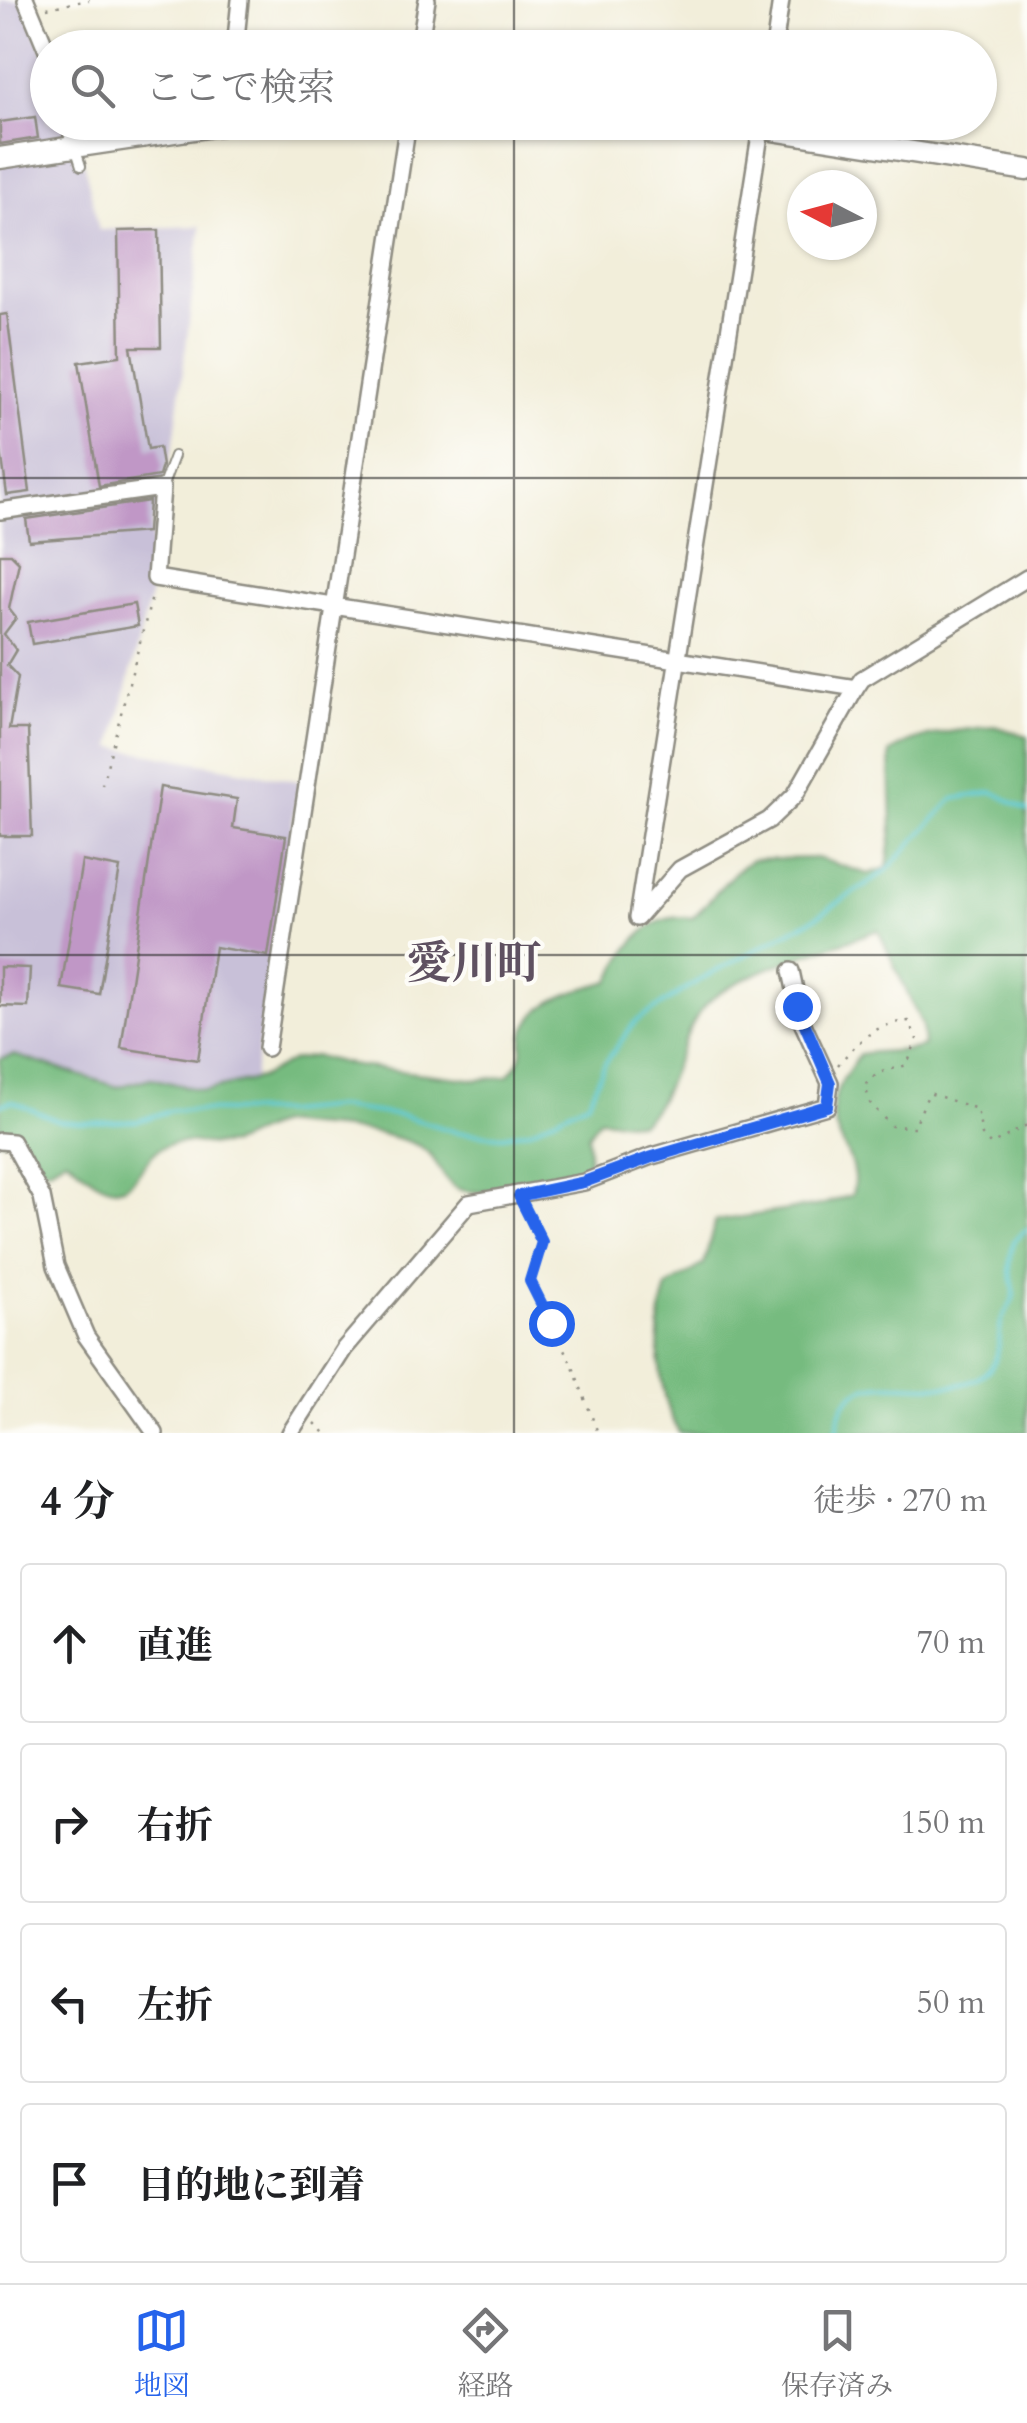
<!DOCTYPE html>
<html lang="ja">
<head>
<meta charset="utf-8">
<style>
	body { margin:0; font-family:Cardo,"Noto Serif JP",serif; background:#f6f6f6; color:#202124 }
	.compass { position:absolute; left:787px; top:170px; width:90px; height:90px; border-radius:50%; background:#fff; box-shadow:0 2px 8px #0004; rotate:276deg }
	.stop { position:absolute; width:30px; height:30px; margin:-22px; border:8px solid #2563eb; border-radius:50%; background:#fff }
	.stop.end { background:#2563eb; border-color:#fff; box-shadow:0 2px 10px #0008 }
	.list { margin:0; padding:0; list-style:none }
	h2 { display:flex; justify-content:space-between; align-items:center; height:130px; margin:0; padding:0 40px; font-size:42px }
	h2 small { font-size:32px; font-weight:400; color:#757577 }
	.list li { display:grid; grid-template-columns:65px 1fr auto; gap:30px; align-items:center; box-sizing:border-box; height:160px; margin:0 20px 20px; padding:0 20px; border:2px solid #e0e0e0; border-radius:10px }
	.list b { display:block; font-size:38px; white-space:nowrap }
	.list em { font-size:32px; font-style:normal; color:#757577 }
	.icon { flex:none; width:55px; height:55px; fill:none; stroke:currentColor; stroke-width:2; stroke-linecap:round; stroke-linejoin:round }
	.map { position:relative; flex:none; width:1027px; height:1433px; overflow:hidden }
	.search { position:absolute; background:#fff; box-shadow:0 2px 8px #0004; left:30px; right:30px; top:30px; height:110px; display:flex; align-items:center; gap:25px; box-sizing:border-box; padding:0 35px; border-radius:55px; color:#757577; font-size:38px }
	.sheet { height:850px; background:#fff }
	nav { display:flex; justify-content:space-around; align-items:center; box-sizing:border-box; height:140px; border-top:2px solid #e0e0e0; background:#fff; font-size:28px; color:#757577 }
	nav a { display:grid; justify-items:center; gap:5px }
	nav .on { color:#2563eb }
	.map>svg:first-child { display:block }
</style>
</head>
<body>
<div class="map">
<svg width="1027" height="1433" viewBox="0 0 1027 1433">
	<rect width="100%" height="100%" fill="#fdfcf7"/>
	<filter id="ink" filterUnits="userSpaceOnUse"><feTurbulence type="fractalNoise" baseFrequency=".01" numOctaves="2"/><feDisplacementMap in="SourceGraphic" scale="20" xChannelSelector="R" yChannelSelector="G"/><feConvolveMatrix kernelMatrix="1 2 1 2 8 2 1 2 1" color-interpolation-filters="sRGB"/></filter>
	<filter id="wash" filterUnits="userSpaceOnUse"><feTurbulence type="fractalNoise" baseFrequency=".0048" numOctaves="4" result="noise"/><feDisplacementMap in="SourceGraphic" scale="40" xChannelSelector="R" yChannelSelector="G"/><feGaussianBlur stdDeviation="2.25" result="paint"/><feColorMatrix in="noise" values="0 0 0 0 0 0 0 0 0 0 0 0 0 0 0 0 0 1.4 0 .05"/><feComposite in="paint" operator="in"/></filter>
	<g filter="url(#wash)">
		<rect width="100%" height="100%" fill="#f2eeda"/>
		<path fill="#c8c0d8" d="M0,0H22L47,59L48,122L64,123L82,154L99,230L201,226L174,443L152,526L150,596L112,747L299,781L253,1083L223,1097L0,1096Z"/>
		<path fill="#76bb7f" stroke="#507355" stroke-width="2.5" d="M994,726L1027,736V1433H679C657,1392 653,1332 667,1287L704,1264L715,1221L821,1205L852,1195C863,1157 828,1139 834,1104C836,1085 850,1069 860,1054C883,1049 902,1054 924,1046L922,1025L878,930C833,947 749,969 713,998C677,1026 675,1099 640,1123L599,1119L588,1135L589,1166C568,1180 476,1202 454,1187C439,1176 437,1155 419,1146C380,1128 331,1129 289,1124C267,1122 252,1139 231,1144C209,1149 186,1136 163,1147C146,1154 136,1187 119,1188C100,1189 81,1169 66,1158L48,1169L38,1165L18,1140L0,1141V1059L14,1055L118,1087L151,1078L204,1091L260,1078L293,1060L314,1056L357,1066L477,1080L508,1076C530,1052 517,1049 527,1026C540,999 584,988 610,981C627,945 649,912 692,918C712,901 729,872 752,860L817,858L868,874L887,868L892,831L890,753C918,732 960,731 994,726Z"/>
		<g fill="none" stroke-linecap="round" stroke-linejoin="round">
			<path stroke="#59c6ce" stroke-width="4" d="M0,1105L12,1101L59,1121L84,1123L138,1121L172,1110L285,1112L338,1107L404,1116L456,1132L503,1136L531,1130L589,1101L605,1063L635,1022L701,979L815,918L886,871L953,799L993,792L1027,810
				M837,1433C841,1343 951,1416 990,1368C1001,1354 998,1338 1001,1323C1003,1313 1013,1304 1014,1295C1015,1288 1011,1278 1010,1271C1009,1261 1012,1250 1014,1240L1027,1229"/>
		</g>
		<g id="blocks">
			<path fill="#c097c6" d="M35,117L38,138L0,144V122Z
				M159,230L161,347H131L148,449L159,447L162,466L159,476L99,486L79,362L120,356L118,231Z
				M7,314L30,492L7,495L0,443V315Z
				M149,501L147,532L29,541L26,519Z
				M0,554H11L19,562L9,609L16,618L4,634L16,650L7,665L18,677L9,729H28L32,836H0Z
				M134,604L138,626L32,644L28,622Z
				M160,787L237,799L233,828L286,836L268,956L215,947L198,1060L121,1048Z
				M82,861L120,868L99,994L61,988Z
				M0,967L30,968L28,1007L0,1006Z"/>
		</g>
	</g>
	<g filter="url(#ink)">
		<use href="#blocks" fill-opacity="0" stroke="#8e8c82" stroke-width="2.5"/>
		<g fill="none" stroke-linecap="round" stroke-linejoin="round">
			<g stroke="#8e8c82" stroke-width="12">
				<path id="lane" d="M75,147L81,166
					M162,488L174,456"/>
			</g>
			<g stroke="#8e8c82" stroke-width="20">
				<path id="street" d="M26,0L48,53
					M235,48L240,0
					M419,48L427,0
					M774,48L781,0
					M69,122L75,147
					M0,511L162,488L155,578L856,688L862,679L1027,578
					M637,918L762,122
					M637,918L680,869L769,820L795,795L856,688
					M267,1048L408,122
					M0,1141L12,1142L42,1197L56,1266L86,1336L155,1433
					M290,1433L344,1349L469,1203L584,1182L649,1157L827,1106L830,1083L802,1022L791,971"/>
			</g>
			<g stroke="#8e8c82" stroke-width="25">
				<path id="secondary" d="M722,122L1027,170
					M0,158L241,122"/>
			</g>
			<path stroke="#8e8c82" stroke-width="2.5" stroke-dasharray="2.5 8" stroke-linecap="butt" d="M47,8L89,0
				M102,785L153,593
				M838,1065C859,1040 876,1023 909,1021L917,1039L907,1065L878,1073L865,1085L870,1103L891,1126L914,1127L929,1093L977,1109L982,1135L991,1145L1027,1125
				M524,1206L542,1242L530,1281L573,1367L598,1433
				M315,1423L325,1433"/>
			<use href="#lane" stroke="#fff" stroke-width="8"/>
			<use href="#street" stroke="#fff" stroke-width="15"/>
			<use href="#secondary" stroke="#fff" stroke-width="20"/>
		</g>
	</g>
	<g fill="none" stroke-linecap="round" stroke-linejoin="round" filter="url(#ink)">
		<path stroke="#2563eb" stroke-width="12" d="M551,1323L530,1281L542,1242L519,1196L584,1182L649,1158L827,1106L830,1083L797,1006"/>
	</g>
	<path fill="none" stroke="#2b2b2b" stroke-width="2.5" stroke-opacity="0.55" d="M514,0V48M514,122V1433M0,478H1027M0,955H1027"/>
	<g text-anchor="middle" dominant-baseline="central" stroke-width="8" stroke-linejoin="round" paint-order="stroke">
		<g font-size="45" font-weight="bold" fill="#5f5161" stroke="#fdfcf7">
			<text x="474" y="963">愛川町</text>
		</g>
	</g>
</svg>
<svg class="compass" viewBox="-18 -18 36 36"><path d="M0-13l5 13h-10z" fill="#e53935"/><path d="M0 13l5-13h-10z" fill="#757577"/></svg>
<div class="stop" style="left:551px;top:1323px"></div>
<div class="stop end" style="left:797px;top:1006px"></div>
<div class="search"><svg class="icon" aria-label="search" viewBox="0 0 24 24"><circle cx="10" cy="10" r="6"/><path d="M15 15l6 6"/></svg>ここで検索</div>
</div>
<section class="sheet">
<h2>4 分<small>徒歩 · 270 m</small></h2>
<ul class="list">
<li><svg class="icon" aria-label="ahead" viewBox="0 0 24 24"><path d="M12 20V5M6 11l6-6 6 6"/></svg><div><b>直進</b></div><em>70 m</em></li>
<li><svg class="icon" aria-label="right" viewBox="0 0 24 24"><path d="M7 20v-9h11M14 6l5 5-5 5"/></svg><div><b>右折</b></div><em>150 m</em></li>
<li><svg class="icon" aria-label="left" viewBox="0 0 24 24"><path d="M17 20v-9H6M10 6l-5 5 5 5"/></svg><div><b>左折</b></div><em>50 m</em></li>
<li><svg class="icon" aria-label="arrive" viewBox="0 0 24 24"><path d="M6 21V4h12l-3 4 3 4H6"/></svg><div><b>目的地に到着</b></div></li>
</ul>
</section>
<nav>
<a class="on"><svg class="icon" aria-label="map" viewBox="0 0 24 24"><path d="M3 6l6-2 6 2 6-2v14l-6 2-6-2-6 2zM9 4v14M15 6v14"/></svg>地図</a>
<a><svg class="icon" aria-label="directions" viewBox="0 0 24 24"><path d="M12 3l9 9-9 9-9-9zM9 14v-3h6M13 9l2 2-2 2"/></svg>経路</a>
<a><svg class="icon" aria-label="saved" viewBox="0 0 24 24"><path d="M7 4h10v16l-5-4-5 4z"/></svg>保存済み</a>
</nav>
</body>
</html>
